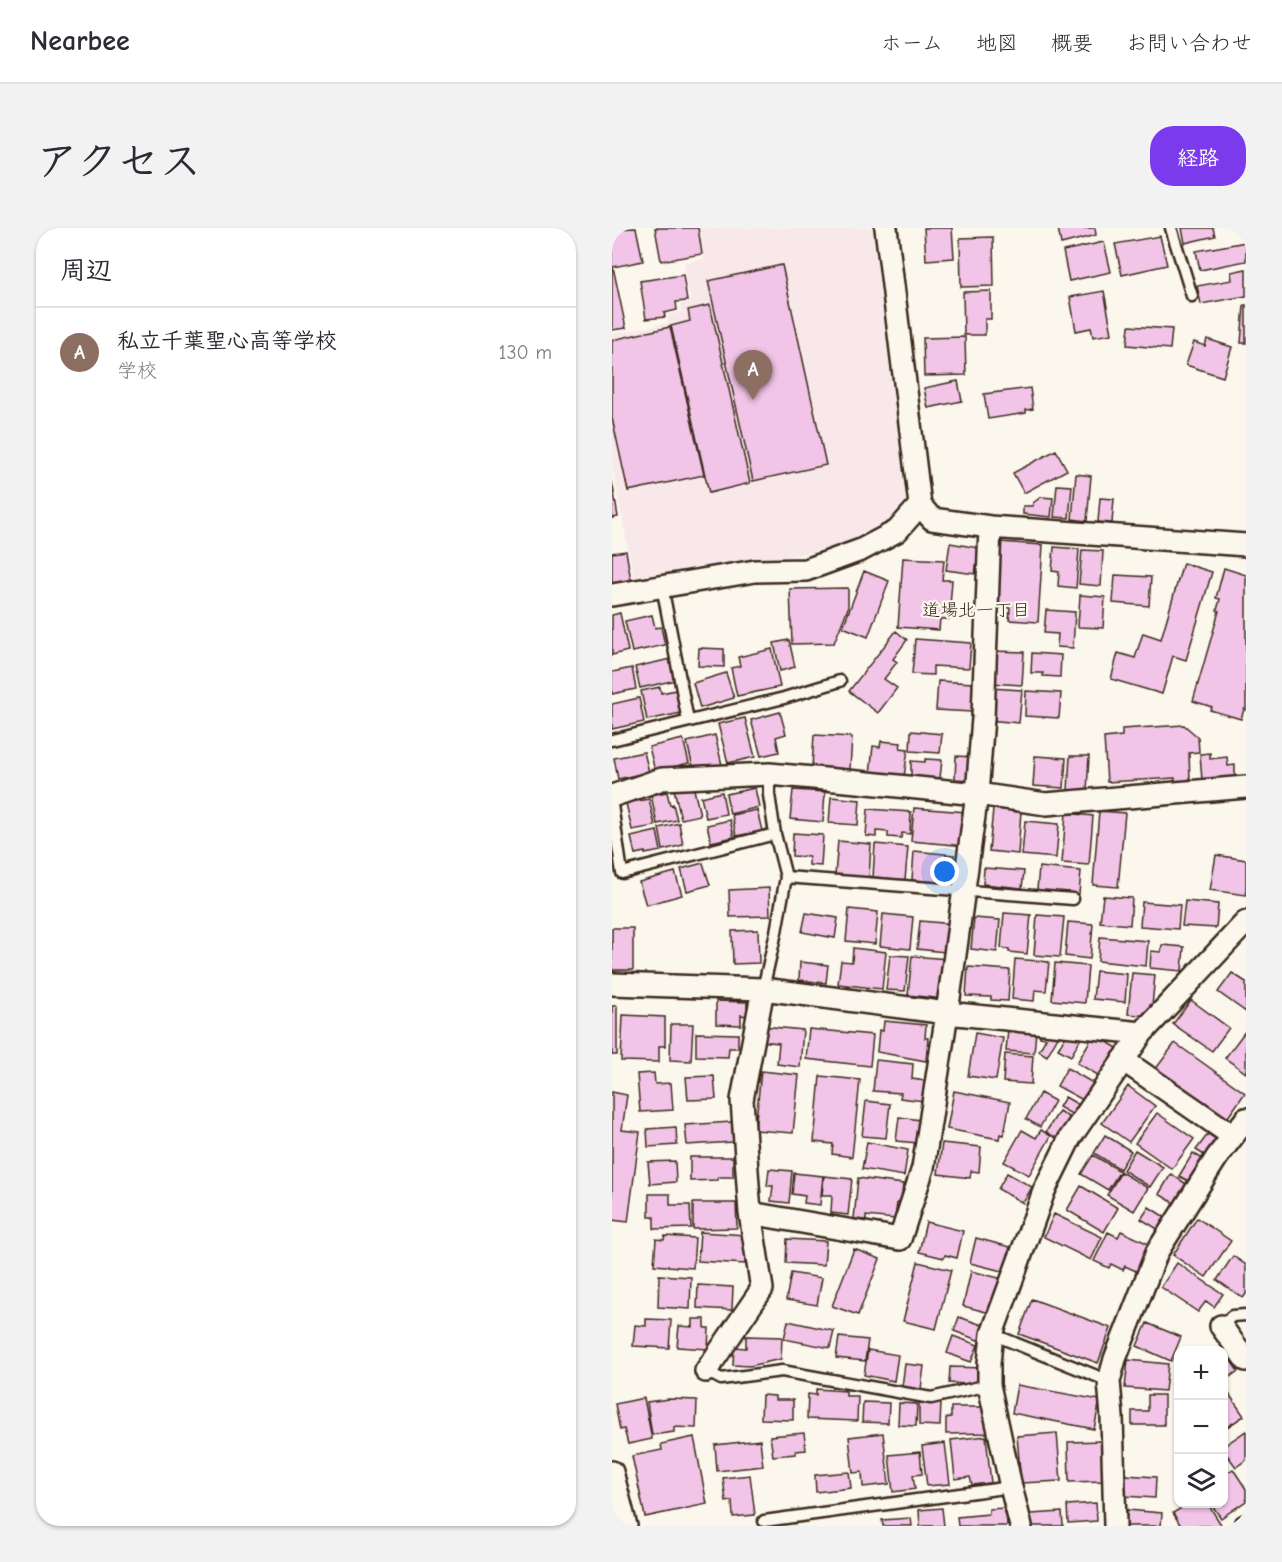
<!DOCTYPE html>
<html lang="ja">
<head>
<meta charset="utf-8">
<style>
	body { margin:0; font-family:"Comic Neue","Klee One",sans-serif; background:#f2f2f3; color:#2b2b33 }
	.controls { position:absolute; right:18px; bottom:18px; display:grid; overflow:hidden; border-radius:12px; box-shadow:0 2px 4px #0004 }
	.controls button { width:54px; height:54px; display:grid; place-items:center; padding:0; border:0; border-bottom:2px solid #e1e1e2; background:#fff; color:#2b2b33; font:30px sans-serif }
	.you { position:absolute; left:333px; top:644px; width:21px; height:21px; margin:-15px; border:4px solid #fff; border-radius:50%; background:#1a73e8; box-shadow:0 0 0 9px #1a73e833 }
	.badge { display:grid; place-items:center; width:39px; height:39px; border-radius:50%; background:#7c3aed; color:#fff; font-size:20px; font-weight:700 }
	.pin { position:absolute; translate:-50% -50px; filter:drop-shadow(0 2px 3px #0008) }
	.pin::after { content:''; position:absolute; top:32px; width:21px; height:18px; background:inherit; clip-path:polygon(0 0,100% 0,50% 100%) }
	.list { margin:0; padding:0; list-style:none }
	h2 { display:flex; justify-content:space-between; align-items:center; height:78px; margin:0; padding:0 24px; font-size:26px }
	h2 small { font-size:20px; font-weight:400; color:#7c7c81 }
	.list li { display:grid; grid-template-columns:39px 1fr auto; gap:18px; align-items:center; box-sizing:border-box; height:90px; padding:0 24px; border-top:2px solid #e1e1e2 }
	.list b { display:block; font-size:22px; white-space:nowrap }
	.list p { margin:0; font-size:20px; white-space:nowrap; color:#7c7c81 }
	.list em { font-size:20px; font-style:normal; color:#7c7c81 }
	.icon { flex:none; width:33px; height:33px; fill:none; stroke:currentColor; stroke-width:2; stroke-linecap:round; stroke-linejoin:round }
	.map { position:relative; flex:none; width:634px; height:1298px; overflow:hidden; border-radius:24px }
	header { display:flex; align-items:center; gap:36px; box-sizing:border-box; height:84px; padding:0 30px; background:#fff; border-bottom:2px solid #e1e1e2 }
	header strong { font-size:28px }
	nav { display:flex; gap:33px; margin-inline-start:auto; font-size:21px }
	.intro { display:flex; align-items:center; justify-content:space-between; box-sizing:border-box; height:144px; padding:0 36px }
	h1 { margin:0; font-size:42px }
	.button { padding:15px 27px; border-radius:24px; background:#7c3aed; color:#fff; font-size:21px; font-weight:700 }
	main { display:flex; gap:36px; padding:0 36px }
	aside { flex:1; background:#fff; border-radius:24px; box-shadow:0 2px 4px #0004 }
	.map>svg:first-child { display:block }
</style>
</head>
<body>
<header>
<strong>Nearbee</strong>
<nav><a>ホーム</a><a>地図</a><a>概要</a><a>お問い合わせ</a></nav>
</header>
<div class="intro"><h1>アクセス</h1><a class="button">経路</a></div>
<main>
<aside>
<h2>周辺<small></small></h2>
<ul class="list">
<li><span class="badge" style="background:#8d6e63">A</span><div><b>私立千葉聖心高等学校</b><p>学校</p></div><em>130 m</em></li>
</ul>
</aside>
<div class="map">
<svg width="634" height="1298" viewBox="0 0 634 1298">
	<rect width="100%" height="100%" fill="#fbf7ec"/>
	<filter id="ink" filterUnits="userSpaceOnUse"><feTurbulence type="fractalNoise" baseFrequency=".0167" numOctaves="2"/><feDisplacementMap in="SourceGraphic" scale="12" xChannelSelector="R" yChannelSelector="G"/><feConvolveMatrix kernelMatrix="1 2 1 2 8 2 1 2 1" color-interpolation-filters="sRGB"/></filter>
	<g filter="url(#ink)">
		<path fill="#f8e8ea" d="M86,0H260L296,286L255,314L23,356L0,237V106L56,95V87L69,84L68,76L79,74L72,35L92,31Z"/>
		<path fill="#f2c4e7" stroke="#3b2a1e" stroke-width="1.5" d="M24,0L31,33L1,39L14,100L0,102V1Z
			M43,0H86L90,26L49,33Z
			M312,0H340L342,30L314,32Z
			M446,0H483L484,7L449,16Z
			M570,0H601L603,8L573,15Z
			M548,8L555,37L510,47L503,16Z
			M381,9L382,58L349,59L348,10Z
			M492,14L499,44L457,53L451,23Z
			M634,14V33L588,42L584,23Z
			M170,37L214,237L141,253L96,53Z
			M634,41V68L589,76L585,58L620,52L619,44Z
			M71,47L75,73L64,74L65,82L52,85L53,89L34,91L28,53Z
			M379,63V91H373V107H352L351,64Z
			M492,63L500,106L481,109L479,100L464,103L458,69Z
			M98,77L138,255L97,265L59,98L78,93L76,82Z
			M632,77H634V115H629Z
			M517,98L560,101L558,121L515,117Z
			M58,99L92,247L16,263L0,190V112Z
			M353,109L354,147L312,148L311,110Z
			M595,111L620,119L611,149L574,137L582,114L593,118Z
			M346,153L350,173L316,180L312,160Z
			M418,160L421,181L414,182V185L376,191L372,166Z
			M444,222L455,242L412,265L401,245Z
			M464,246L479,248L475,293L460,291Z
			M0,253L6,289L0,290Z
			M445,257L460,258L457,290L442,289Z
			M429,269L441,270L439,289L411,286V278H421V275Z
			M488,270L502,271L500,295L486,294Z
			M388,314L431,317L426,394L397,392L398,380L384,379Z
			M338,315L367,320L363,346L334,342Z
			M442,319L467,321L464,360L446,358L447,344L440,343Z
			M470,322L491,323L489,358L467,356Z
			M14,323L20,358L0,361V325Z
			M291,330L332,332L330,352H340L337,391H328L327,402L286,399Z
			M571,335L600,344L574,432L561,428L550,466L499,451L506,425L523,430L531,405L549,411Z
			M612,340L634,347V482L632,481L629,491L598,482L600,479L581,473L607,383L605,382L608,371L604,370Z
			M252,343L277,353L256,409L231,399Z
			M503,347L539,349L537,378L501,375Z
			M236,360V380L222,415L180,416L178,361Z
			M468,367L493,369L491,400L466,399Z
			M434,382L463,384L461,420L445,419L446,406L432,405Z
			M8,385L16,423L0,427V387Z
			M40,387L43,400L49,399L53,417L20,424L13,393Z
			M284,403L295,412L281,431L285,434L272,451L285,460L266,485L237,463Z
			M303,411L359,415L357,440L321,438V447L300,446Z
			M177,412L183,439L168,443L162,415Z
			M87,420L112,421V439L86,438Z
			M160,421L168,459L125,468L119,440L128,438L126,429Z
			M380,423L412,424L410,457L378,455Z
			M420,425L449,427L448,449L431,448V445H419Z
			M59,431L64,452L28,460L23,439Z
			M20,440L24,461L0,466V444Z
			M114,445L122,470L88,480L81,455Z
			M326,453L362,455L360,484L324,482Z
			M48,459L49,465L69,461L74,484L35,492L29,463Z
			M378,460L410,462L407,495L376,492Z
			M414,463L449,465L447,490L413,488Z
			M27,470L32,494L0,501V476Z
			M168,484L174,506L164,509L167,524L149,528L139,492Z
			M133,490L143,529L116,535L106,496Z
			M572,497L586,509L587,524L577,525L578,553L563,554V550L495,554L492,510L510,508V501Z
			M299,503L330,506L328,525L298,523Z
			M103,507L110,537L82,544L75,514Z
			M202,507L240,509L238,541L200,539Z
			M71,511L77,535L43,543L37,519Z
			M269,513L289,515L288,520L296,521L292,549L258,546L261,518L268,519Z
			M32,524L37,544L6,551L2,530Z
			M598,525V531L615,529L616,538L623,537V551L590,553L588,526Z
			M344,528L360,529L359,552L343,551Z
			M423,528L454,530L452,560L421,558Z
			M458,528H477L475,563L456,562Z
			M313,531L330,532L328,550L299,549V533L313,534Z
			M81,557L88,587L69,591L62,561Z
			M143,560L147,579L118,586L114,566Z
			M181,562L213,564L211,594L178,591Z
			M55,564L58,577L61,576L65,592L45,596L39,567Z
			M110,564L114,586L94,590L89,569Z
			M219,569L248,572L246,597L217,595Z
			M37,571L43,598L20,602L14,575Z
			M302,580L355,584L353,618L299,613Z
			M256,581L299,584L298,606L290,605L289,610L276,609V604L264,603V609L254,608Z
			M381,581L409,583L406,626L377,623Z
			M145,582L150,603L124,608L120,587Z
			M487,583L513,585L506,659L481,657Z
			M454,585L481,588L477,637L450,635Z
			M118,592L122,609L99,614L95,597Z
			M413,593L447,596L444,630L410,627Z
			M67,595L71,617L51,622L47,600Z
			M45,603L49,623L33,626V624L23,626L19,609Z
			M181,605L211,607L209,638L197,637V629L180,628Z
			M226,613L259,616L257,650L223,647Z
			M263,616L296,619L293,652L261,649Z
			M302,623L342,627L340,655L300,652Z
			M604,627L634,632V667L598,662Z
			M91,635L98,657L75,663L69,641Z
			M427,639L469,643L467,666L425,662Z
			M372,640L412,643L410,660L371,656Z
			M63,644L70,667L34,677L27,654Z
			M157,660L158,688L118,689L117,662Z
			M491,668L520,670L518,697L488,694Z
			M573,673L606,676L604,700L570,698Z
			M530,674L568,677L566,701L528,698Z
			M237,681L266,684L263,716L234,713Z
			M194,685L226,690L223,710L190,704Z
			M392,685L419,687L415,726L397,724V721L389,720Z
			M271,686L301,689L298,721L268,718Z
			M425,687L452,689L448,729L422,727Z
			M362,690L388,692L385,724L359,721Z
			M308,693L342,696L333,724L305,721Z
			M456,694L481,696L478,731L453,728Z
			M0,700H21V742H0Z
			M146,702L147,735L121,736L120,703Z
			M488,709L536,713L534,738L486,733Z
			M550,717L572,719L570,743L538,740L539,723L549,724Z
			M241,720L274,724L270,761L226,756L229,733L240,734Z
			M278,727L297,728L293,763L274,762Z
			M300,728L336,731L332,771L296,767Z
			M403,731L437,734L434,763L423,762L422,773L400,771Z
			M188,734L216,737L214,755L187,752Z
			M443,735L476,738L473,775L440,772Z
			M356,739L398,742L396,773L379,772V769L354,768Z
			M484,743L515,746L513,774L481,771Z
			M520,745L543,747L540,778L538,777L537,788L516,786Z
			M620,745L634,754V784L606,764Z
			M579,772L617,800L600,823L561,796Z
			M104,773L135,774V788L129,787V797L104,796Z
			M0,778H5V827H0Z
			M11,787L53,789V818H47V834L9,833Z
			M272,793L314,797L313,810H316L314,833L265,824L267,802L271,803Z
			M59,796H81L79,833L58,832Z
			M150,798L191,802L188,839L165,836L167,815L148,813Z
			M197,801L261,807L258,838L194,831Z
			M396,801L424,803L422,825L394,823Z
			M634,802V845L613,830Z
			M428,803L448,805L435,828L427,823L434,810L428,809Z
			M457,803L469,810L459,828L446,821Z
			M84,805L126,806V820H117L116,829L84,828Z
			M363,805L391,810L384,852L356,848Z
			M482,806L507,821L491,850L465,835Z
			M563,815L633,865L614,892L543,842Z
			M393,826L421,828L419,856L391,854Z
			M264,832L301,836L300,851L314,853L312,873L288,870L289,865L261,863Z
			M455,840L481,855L471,872L445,858Z
			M149,843L187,847L181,905L143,902Z
			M42,845L43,856L59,855L61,882L28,884L25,846Z
			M102,848L104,871L76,872L74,849Z
			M208,848L248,852L240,929L220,926L221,916L202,914Z
			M516,858L543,878L517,914L490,895Z
			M342,863L398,874L392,907L388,906L387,911L335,901Z
			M0,864L15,867L10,902L28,904L16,994L0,992Z
			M428,865L443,873L428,899L414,891Z
			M453,869L469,878L463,888L447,879Z
			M254,873L278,876L274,910L250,908Z
			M447,883L464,894L451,914L434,904Z
			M545,885L582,911L560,941L523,915Z
			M287,889L308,892L306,915L284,913Z
			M120,894L121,914L75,917L73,897Z
			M64,899L65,917L36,919L35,901Z
			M410,902L424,910L429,902L439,908L417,947L392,934Z
			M596,906L608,914L597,930L584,922Z
			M493,907L519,923L508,941L482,925Z
			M255,914L296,922L292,948L250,941Z
			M330,915L369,919L367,944L359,943L358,950L326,946Z
			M523,922L551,939L538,959L511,942Z
			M581,925L594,933L580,955L567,948Z
			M481,927L508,943L496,962L469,946Z
			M78,929H121V949H106L105,952L78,953Z
			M63,933L64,954L38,956L36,934Z
			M157,941L180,943L177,975L159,973L161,958H155Z
			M509,944L536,960L522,983L495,967Z
			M182,945L211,948L208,977L192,975L193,968L180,966Z
			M395,945L420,959L411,975L386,961Z
			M559,946L582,961L570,980L547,966Z
			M212,948L240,951L236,987L219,985L220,967H210Z
			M246,950L291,956L289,976L285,975L283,991L254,988V992L242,991Z
			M469,958L506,980L492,1004L455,982Z
			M37,966H58V977H78L79,1000L42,1001V989H37Z
			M81,975H124L125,1000L81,1001Z
			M537,979L559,993L552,1005L529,991Z
			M442,986L490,1009L479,1032L432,1009Z
			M585,990L619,1013L594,1049L561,1027Z
			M314,994L351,1003L345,1030L333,1027L332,1030L307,1024Z
			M509,1003L539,1017L526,1044L513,1038L511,1042L499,1036L497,1040L482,1033L496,1004L506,1009Z
			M88,1004L134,1007L133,1036L86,1033Z
			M53,1008L83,1010L81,1040L42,1037L44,1011L52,1012Z
			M364,1010L398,1019L394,1035H397L394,1044L358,1035Z
			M175,1011L214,1013L212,1037L174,1035Z
			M242,1021L268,1031L246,1087L220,1078Z
			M621,1028L634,1037V1066L631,1070L605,1052Z
			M306,1034L339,1042L324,1101L291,1093Z
			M565,1035L611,1066L602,1079L594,1073L586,1084L549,1059Z
			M359,1043L391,1051L382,1086L351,1078Z
			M179,1045L210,1050L205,1077L174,1072Z
			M47,1047L79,1049L78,1081L46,1079Z
			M86,1057L121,1059L120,1082L85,1080Z
			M420,1071L499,1100L486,1135L407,1106Z
			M347,1089L376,1099L371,1114L342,1103Z
			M34,1091L59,1092L57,1120L21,1118L23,1097L34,1098Z
			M81,1091H93V1100H97L96,1121L65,1119L67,1098L81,1099Z
			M176,1093L222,1103L218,1120L172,1111Z
			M535,1095L569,1109L559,1133L525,1118Z
			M134,1108L170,1109L169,1131L138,1138L121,1137L122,1119L134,1120Z
			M341,1108L366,1117L359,1134L335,1125Z
			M227,1109L256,1112L253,1133L224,1130Z
			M256,1122L286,1127L282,1153L252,1147Z
			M612,1123L626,1143L612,1153Z
			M516,1132L556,1136L553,1163L513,1160Z
			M293,1136L312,1138L309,1161L290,1159Z
			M338,1139L373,1140L372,1157L337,1155Z
			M405,1157L488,1172L482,1201L400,1185Z
			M204,1161L234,1163V1168H246L245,1193L195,1191L196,1166L204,1167Z
			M617,1166L632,1188L612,1201V1170Z
			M150,1167L163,1168V1172H181V1192L149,1191Z
			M536,1167H552V1197H520V1183H536Z
			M32,1170L40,1211L16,1216L12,1201L8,1202L3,1176Z
			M57,1171L85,1172L84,1200L62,1199V1204L40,1207L35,1174Z
			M251,1174L277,1175L276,1195L250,1194Z
			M307,1174H329L328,1198L307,1197Z
			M287,1175L305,1176L304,1198L286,1197Z
			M339,1179H375V1205L334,1206V1190L339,1189Z
			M634,1203V1232L624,1239L616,1228L612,1231V1218Z
			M192,1205L194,1222L184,1223V1226L161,1228L158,1208Z
			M271,1205L277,1256L251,1259L250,1244L241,1245L237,1209Z
			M445,1205L449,1253L409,1255L405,1208Z
			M374,1208L379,1255L360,1257L358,1249L343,1251L339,1212Z
			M82,1209L95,1276L33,1289L20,1228L50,1222L49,1216Z
			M148,1212L151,1238L105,1243L103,1217Z
			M491,1213L492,1253L457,1254L456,1214Z
			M333,1215L338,1256L315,1258L310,1218Z
			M308,1224L310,1246L301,1247L303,1261L281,1264L277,1227Z
			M621,1241L634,1261V1273L609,1290L599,1276H612V1247Z
			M237,1244L239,1260L204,1264L203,1247Z
			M138,1247L143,1287L121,1289L120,1273L114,1274L111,1250Z
			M513,1247L544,1249L543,1270L512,1268Z
			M484,1275L485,1293L456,1295L455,1277Z
			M576,1276H596L610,1298H569L561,1285Z
			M330,1280L332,1298H308L307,1282Z
			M394,1280L395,1298H346L345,1289L377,1286V1281Z
			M515,1282L550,1285L549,1298H514Z
			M450,1284L451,1298H420L419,1286Z
			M299,1290L300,1298H271L270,1292Z"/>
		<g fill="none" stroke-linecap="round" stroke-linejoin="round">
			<g stroke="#3b2a1e" stroke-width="15">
				<path id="service" d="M559,0L580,68
					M50,358L76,493
					M0,512L172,470L228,453
					M0,577L10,645L163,606
					M174,649L461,671
					M151,761L164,704L174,649L163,606L157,567V546
					M609,1098L620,1088L634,1087
					M380,1106L497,1153
					M94,1143L109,1151L170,1143L319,1170L377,1157
					M152,1293L399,1259"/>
			</g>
			<g stroke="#3b2a1e" stroke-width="26">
				<path id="minor" d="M378,299L634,317
					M0,367L143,343L194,342L249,322L285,303L308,277
					M0,568L50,551L157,546L246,554L365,566L434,576L634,559
					M0,756L151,761L335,785L530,805
					M511,832L621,908
					M138,985L288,1011L311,940L335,785L365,566L371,490L378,299L320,291L308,277L274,0
					M609,1098L634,1132
					M94,1143L150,1061L138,985L130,872L151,761
					M0,1244L14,1298
					M409,1298L399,1259L377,1157V1135L380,1106L421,994L432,963L458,910L530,805L634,694
					M503,1298L500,1189L497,1153L503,1131L545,1024L605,929L634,891
					M633,1298H634"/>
			</g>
			<use href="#service" stroke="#fbf7ec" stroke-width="10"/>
			<use href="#minor" stroke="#fbf7ec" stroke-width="21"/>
		</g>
	</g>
	<g text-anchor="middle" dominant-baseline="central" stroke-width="4.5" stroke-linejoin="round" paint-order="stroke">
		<g font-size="18" fill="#3b2a1e" stroke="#fbf7ec">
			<text x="364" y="382">道場北一丁目</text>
		</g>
	</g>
</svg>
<div class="controls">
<button>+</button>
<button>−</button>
<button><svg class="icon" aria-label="layers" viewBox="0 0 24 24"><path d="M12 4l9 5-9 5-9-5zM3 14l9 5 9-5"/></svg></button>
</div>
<div class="you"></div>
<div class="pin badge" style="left:141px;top:172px;background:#8d6e63">A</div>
</div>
</main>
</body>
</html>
